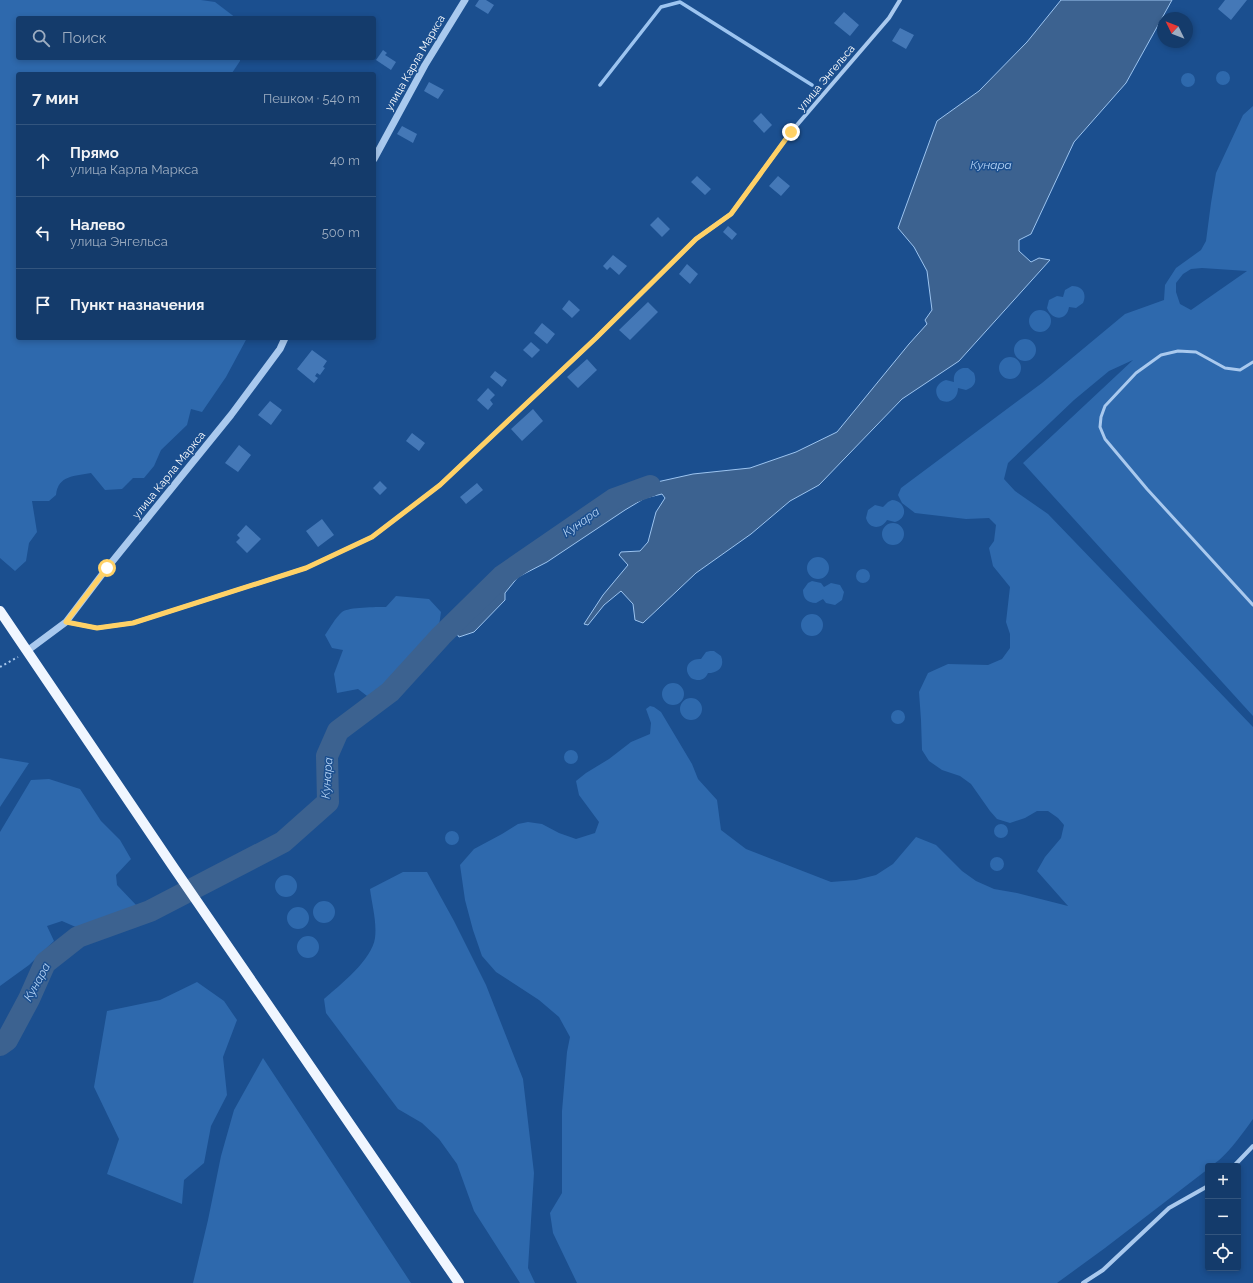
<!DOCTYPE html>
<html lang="ru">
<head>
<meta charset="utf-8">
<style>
	body { margin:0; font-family:Raleway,sans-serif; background:#1d4271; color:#f1f3f6 }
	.controls { position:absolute; right:12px; bottom:12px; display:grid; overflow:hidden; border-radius:4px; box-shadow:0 2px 6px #0003 }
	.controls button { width:36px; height:36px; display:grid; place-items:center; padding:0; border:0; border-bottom:1px solid #33557e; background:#143b6b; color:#f1f3f6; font:20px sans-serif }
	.compass { position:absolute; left:1157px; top:12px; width:36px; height:36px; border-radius:50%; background:#143b6b; box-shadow:0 2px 6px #0003; rotate:313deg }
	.stop { position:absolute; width:12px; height:12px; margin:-9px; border:3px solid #ffd166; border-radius:50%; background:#fff }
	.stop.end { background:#ffd166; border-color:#fff; box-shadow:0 1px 4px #0008 }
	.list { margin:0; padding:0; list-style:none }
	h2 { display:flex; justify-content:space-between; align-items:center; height:52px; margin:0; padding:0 16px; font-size:17px }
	h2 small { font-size:13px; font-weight:400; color:#9dadc1 }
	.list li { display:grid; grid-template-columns:26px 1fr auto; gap:12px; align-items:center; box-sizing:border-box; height:72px; padding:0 16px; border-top:1px solid #33557e }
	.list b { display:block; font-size:15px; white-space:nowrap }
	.list p { margin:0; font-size:13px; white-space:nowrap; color:#9dadc1 }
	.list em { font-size:13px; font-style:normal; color:#9dadc1 }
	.icon { flex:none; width:22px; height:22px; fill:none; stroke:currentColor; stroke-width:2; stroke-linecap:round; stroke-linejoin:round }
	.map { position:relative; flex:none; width:1253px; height:1283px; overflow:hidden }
	.search { position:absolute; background:#143b6b; box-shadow:0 2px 6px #0003; left:16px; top:16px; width:360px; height:44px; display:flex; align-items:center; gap:10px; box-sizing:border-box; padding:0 14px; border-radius:4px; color:#9dadc1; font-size:15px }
	.panel { position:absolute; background:#143b6b; box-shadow:0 2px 6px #0003; left:16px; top:72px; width:360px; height:268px; border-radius:4px }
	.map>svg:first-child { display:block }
</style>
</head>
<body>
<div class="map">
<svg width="1253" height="1283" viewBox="0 0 1253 1283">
	<rect width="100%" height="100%" fill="#1b4f8f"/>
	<path fill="#2e69ad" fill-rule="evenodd" d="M0,0H201L215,2L236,18H18V58H240V61L232,73L233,74H18V338H247L226,377L202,412L191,409L187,425L161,450L154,466L144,478H133L122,489L105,490L91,473C75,476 58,475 56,495L49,501H32L37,532L29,543L26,561L15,571L0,558Z
		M1216 78a7 7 0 1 1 14 0a7 7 0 1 1-14 0Z
		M1181 80a7 7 0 1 1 14 0a7 7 0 1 1-14 0Z
		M1253,106V716L1023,463L1133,360L1109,371L1074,400L1008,463L1004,479L1015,491L1048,514L1253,727V1119C1245,1130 1220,1166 1208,1166V1169L1105,1248L1057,1283H577L553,1233L550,1213L562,1193V1111L567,1052L570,1037L559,1017L539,1000L496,972L482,956L473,930L465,900L460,865L474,849L502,834L518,824L528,822L542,824L559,833L576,839L595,833L599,822L579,795L576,781L586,773L609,759L631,742L650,734L651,723L646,709L650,706L654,707L661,712L692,764L698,779L717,800L721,830L746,849L831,882L856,880L876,875L893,864L916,837L936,845L962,871L976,881L994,889L1017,893L1068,906L1037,871L1045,857L1061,838L1064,825L1058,818L1048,811H1037L1025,818L1010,823L997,819L990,811L971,784L960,776L942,770L929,761L922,750L921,720L919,692L928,673L948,664L988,665L1002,659L1010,648V634L1006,622L1010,587L993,566L989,548L994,541L996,525L989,518L966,519L915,513L902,503L898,495L901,488L1042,383L1125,314L1164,300L1165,285L1176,268L1201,250L1206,241L1211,203L1216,173L1243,115ZM1202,268L1247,271L1191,310L1180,304L1176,292V283L1183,274L1191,269Z
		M1072,286C1083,286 1087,294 1083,303L1076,308L1069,307C1067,321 1052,321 1047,308L1049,300L1057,296L1063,297L1065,290Z
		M1029 321a11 11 0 1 1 22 0a11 11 0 1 1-22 0Z
		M1014 350a11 11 0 1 1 22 0a11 11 0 1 1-22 0Z
		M999 368a11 11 0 1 1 22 0a11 11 0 1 1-22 0Z
		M963,368H968L974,373C977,381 975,387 966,390L958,388C958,398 950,405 940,400C933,392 936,383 946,380L954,382C953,375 956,370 963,368Z
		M892,500C906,501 909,518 895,522L887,520C881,530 869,529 866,518L868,510L875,505L883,507L888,502Z
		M882 534a11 11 0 1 1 22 0a11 11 0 1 1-22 0Z
		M807 568a11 11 0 1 1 22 0a11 11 0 1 1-22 0Z
		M856 576a7 7 0 1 1 14 0a7 7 0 1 1-14 0Z
		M812,581L821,583L824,587L831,583L840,585L844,592L842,600L835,605L826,603L823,599L816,603C807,603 803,598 803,590L808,583Z
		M396,596L429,599L441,612L439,626L399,670L371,699L358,689L337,693L334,674L343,650L332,648L325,635C330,628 335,618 342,612C349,607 376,607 386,607Z
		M801 625a11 11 0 1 1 22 0a11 11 0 1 1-22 0Z
		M710,651H714L721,656C725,666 719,673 708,673C705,680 699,682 691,678C682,669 689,658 701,659L706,652Z
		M662 694a11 11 0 1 1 22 0a11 11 0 1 1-22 0Z
		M680 709a11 11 0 1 1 22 0a11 11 0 1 1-22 0Z
		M891 717a7 7 0 1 1 14 0a7 7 0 1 1-14 0Z
		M564 757a7 7 0 1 1 14 0a7 7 0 1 1-14 0Z
		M0,758L29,763L0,807Z
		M49,779L80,789L101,821L120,840L131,859L116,875L117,885L137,906L97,924L78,928L62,921L47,926L54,941L29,965L0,986V832L31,780Z
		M994 831a7 7 0 1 1 14 0a7 7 0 1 1-14 0Z
		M445 838a7 7 0 1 1 14 0a7 7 0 1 1-14 0Z
		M990 864a7 7 0 1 1 14 0a7 7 0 1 1-14 0Z
		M403,872H427L454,921L486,985L523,1079L534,1173L528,1268L535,1283H520L474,1211L457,1164L439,1139L422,1123L398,1109L326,1013L324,999C340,985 372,960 375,938C377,922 372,905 370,889Z
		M275 886a11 11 0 1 1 22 0a11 11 0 1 1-22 0Z
		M313 912a11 11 0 1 1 22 0a11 11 0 1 1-22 0Z
		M287 918a11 11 0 1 1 22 0a11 11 0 1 1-22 0Z
		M297 947a11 11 0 1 1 22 0a11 11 0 1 1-22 0Z
		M197,982L224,1001L237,1020L223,1057L227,1095L211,1126L204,1163L184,1180L182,1204L107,1174L119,1139L94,1087L107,1011L160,1000Z
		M263,1058L411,1283H193L208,1220L221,1156L234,1110Z"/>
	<path fill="#3c6290" stroke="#9cc4f0" d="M1061,0H1172L1126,83L1074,142L1031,234L1019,240V251L1031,262L1039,258L1050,260L959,361L902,399L819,485L790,501L751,534L696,573L643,623L635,620L633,604L621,591L604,605L588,625L584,624L603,595L628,565L619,555L621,552L640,551L648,542L656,512L665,498L662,494L645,498L625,510L547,562L518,577L505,593V600L474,632L459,637L450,623L466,614L493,584L512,567L530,557L568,527L594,514L639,486L693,474L750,468L796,452L837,432L909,344L927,324L925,320L932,310L927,271L914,247L898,228L937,121L979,91L1027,42Z"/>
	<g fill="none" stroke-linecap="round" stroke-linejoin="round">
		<path stroke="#9cc4f0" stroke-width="3.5" d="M600,85L661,7L680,2L812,85"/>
		<path stroke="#3c6290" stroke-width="22" d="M0,1045L7,1040L29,999L45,963L78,937L150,911L283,842L328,802L327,756L338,731L390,692L441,636L502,576L614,499L650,486"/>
	</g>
	<path fill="#4478b7" d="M479,0H486L494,5L488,14L475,6Z
		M1225,0H1247L1231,20L1218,9Z
		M844,12L859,25L850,36L834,23Z
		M900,28L914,35L906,49L892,41Z
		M383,50L387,53L385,55L396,62L391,70L376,60Z
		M429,82L444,90L438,99L424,91Z
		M761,113L772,125L764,133L753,121Z
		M402,126L417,134L413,143L397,134Z
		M697,176L711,189L705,195L691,182Z
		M778,176L790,186L781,196L769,186Z
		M658,217L670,229L662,237L650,225Z
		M728,226L737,234L732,240L723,232Z
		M613,255L627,266L619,275L610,267L607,270L603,266Z
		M687,264L698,274L690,284L679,274Z
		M569,300L580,310L572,318L562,309Z
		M648,302L658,312L630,340L619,330Z
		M542,323L555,334L547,344L534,333Z
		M531,342L540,350L532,358L523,350Z
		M312,350L327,361L323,367L325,368L320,375L317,373L315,376L318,378L314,383L297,369Z
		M587,359L597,370L578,388L567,377Z
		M495,371L507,380L502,387L490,377Z
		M488,388L495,395L490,400L493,404L488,410L477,400Z
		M270,401L282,410L271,425L258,415Z
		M533,409L543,421L522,441L511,429Z
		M412,433L425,443L419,451L406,441Z
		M239,445L251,455L238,472L225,463Z
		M380,481L387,488L380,495L373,488Z
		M477,483L483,490L466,504L460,497Z
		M322,519L334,535L318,547L306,531Z
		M246,525L261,539L247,553L236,542L240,538L237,535Z"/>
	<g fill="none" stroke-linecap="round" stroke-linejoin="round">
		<path stroke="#a9c9ee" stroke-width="2" stroke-dasharray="2 3" stroke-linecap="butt" d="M0,667L18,657"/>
		<path stroke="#a9c9ee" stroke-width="3" d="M1253,362L1240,370L1225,368L1196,352L1178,351L1161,355L1136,373L1105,406L1101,417L1100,427L1105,439L1147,489L1253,605"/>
		<path stroke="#a9c9ee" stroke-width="4" d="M66,622L97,628L133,623L306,568L372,537L440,485L596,338L696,239L731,214L791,132L889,18L900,0
			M1234,1166L1253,1146
			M1083,1283L1103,1270L1169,1208L1208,1186"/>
		<path stroke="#a9c9ee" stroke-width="7" d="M374,159L425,65L465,0
			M27,651L66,622L107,568L231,415L280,349L285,338"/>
		<path stroke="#f0f6ff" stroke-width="10" d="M0,611L174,868L459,1283"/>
	</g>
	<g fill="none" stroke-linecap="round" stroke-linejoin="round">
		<path stroke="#ffd166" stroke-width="5" d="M107,568L66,622L97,628L133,623L306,568L372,537L440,485L596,338L696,239L731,214L791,132"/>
	</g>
	<g text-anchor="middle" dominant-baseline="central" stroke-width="3" stroke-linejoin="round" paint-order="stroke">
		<g font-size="11" fill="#fff" stroke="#1b4f8f">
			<text transform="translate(415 63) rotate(-60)">улица Карла Маркса</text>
			<text transform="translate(826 78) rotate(-50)">улица Энгельса</text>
			<text transform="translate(169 475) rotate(-51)">улица Карла Маркса</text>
		</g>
		<g font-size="12" font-style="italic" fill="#b5d3f5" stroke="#1b4f8f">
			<text x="991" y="165">Кунара</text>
			<text transform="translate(581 522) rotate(-35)">Кунара</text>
			<text transform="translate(327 778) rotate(-86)">Кунара</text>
			<text transform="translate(37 982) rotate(-61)">Кунара</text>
		</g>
	</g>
</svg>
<div class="controls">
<button>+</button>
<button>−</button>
<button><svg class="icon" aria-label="locate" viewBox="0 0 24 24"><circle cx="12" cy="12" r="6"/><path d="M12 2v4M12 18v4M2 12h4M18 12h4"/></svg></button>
</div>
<svg class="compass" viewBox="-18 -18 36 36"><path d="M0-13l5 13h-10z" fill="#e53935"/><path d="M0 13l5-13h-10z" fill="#9dadc1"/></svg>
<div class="stop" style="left:107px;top:568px"></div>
<div class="stop end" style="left:791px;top:132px"></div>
<div class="search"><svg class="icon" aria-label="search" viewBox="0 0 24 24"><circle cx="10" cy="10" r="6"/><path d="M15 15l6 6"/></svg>Поиск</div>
<section class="panel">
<h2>7 мин<small>Пешком · 540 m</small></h2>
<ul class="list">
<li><svg class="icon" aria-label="ahead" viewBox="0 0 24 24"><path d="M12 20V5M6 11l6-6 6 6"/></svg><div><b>Прямо</b><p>улица Карла Маркса</p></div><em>40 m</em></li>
<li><svg class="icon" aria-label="left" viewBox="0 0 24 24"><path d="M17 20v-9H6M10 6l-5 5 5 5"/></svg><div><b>Налево</b><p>улица Энгельса</p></div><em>500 m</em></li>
<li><svg class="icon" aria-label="arrive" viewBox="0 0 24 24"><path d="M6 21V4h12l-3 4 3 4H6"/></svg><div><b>Пункт назначения</b></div></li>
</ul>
</section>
</div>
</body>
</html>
